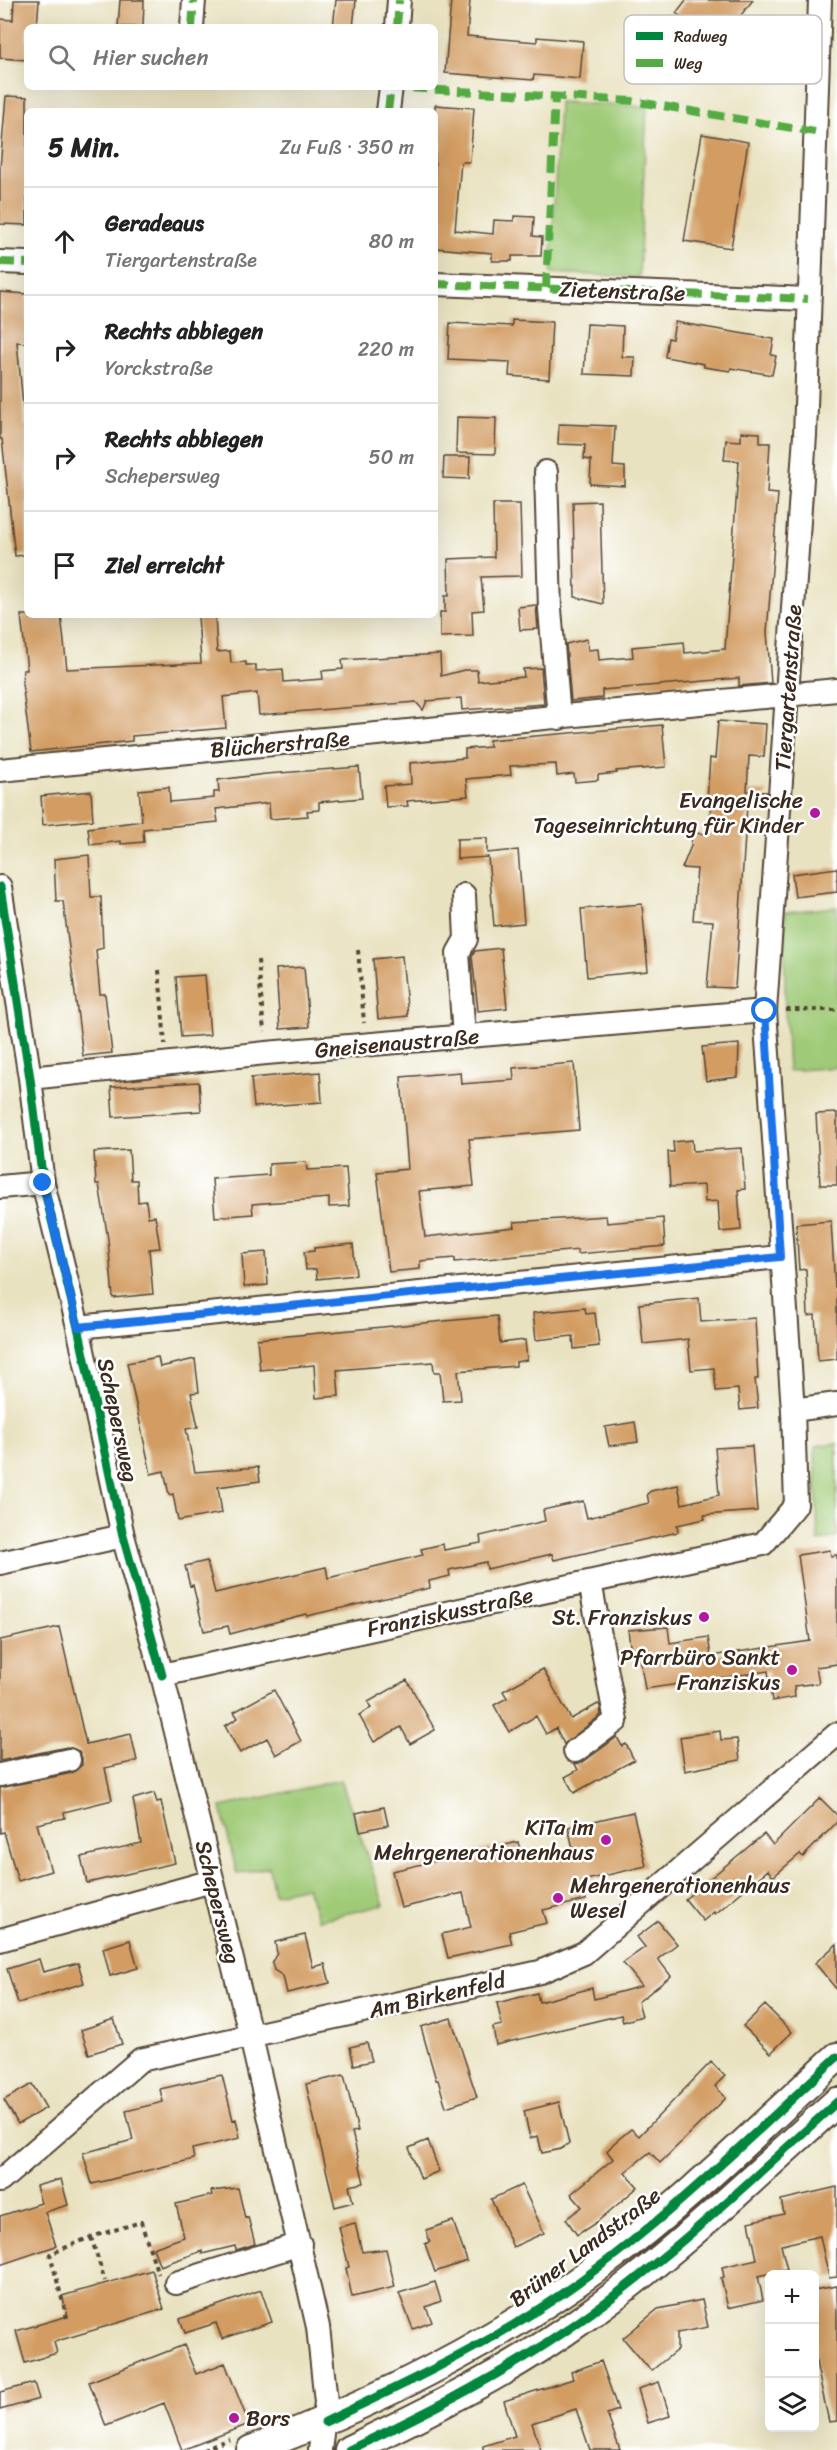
<!DOCTYPE html>
<html lang="de">
<head>
<meta charset="utf-8">
<style>
	body { margin:0; font-family:Sriracha,sans-serif; background:#f2f2f2; color:#222 }
	.controls { position:absolute; right:18px; bottom:18px; display:grid; overflow:hidden; border-radius:9px; box-shadow:0 6px 24px #0002 }
	.controls button { width:54px; height:54px; display:grid; place-items:center; padding:0; border:0; border-bottom:2px solid #e0e0e0; background:#fff; color:#222; font:30px sans-serif }
	.stop { position:absolute; width:18px; height:18px; margin:-14px; border:4px solid #1a73e8; border-radius:50%; background:#fff }
	.stop.end { background:#1a73e8; border-color:#fff; box-shadow:0 2px 6px #0008 }
	.list { margin:0; padding:0; list-style:none }
	h2 { display:flex; justify-content:space-between; align-items:center; height:78px; margin:0; padding:0 24px; font-size:26px }
	h2 small { font-size:20px; font-weight:400; color:#767676 }
	.list li { display:grid; grid-template-columns:39px 1fr auto; gap:18px; align-items:center; box-sizing:border-box; height:108px; padding:0 24px; border-top:2px solid #e0e0e0 }
	.list b { display:block; font-size:22px; white-space:nowrap }
	.list p { margin:0; font-size:20px; white-space:nowrap; color:#767676 }
	.list em { font-size:20px; font-style:normal; color:#767676 }
	.icon { flex:none; width:33px; height:33px; fill:none; stroke:currentColor; stroke-width:2; stroke-linecap:round; stroke-linejoin:round }
	.map { position:relative; flex:none; width:837px; height:2450px; overflow:hidden }
	.search { position:absolute; background:#fff; box-shadow:0 6px 24px #0002; left:24px; top:24px; width:414px; height:66px; display:flex; align-items:center; gap:15px; box-sizing:border-box; padding:0 21px; border-radius:9px; color:#767676; font-size:22px }
	.panel { position:absolute; background:#fff; box-shadow:0 6px 24px #0002; left:24px; top:108px; width:414px; height:510px; border-radius:9px }
	.map>svg:first-child { display:block }
</style>
</head>
<body>
<div class="map">
<svg width="837" height="2450" viewBox="0 0 837 2450">
	<rect width="100%" height="100%" fill="#fff"/>
	<filter id="ink" filterUnits="userSpaceOnUse"><feTurbulence type="fractalNoise" baseFrequency=".0167" numOctaves="2"/><feDisplacementMap in="SourceGraphic" scale="12" xChannelSelector="R" yChannelSelector="G"/><feConvolveMatrix kernelMatrix="1 2 1 2 8 2 1 2 1" color-interpolation-filters="sRGB"/></filter>
	<filter id="wash" filterUnits="userSpaceOnUse"><feTurbulence type="fractalNoise" baseFrequency=".008" numOctaves="4" result="noise"/><feDisplacementMap in="SourceGraphic" scale="24" xChannelSelector="R" yChannelSelector="G"/><feGaussianBlur stdDeviation="1.35" result="paint"/><feColorMatrix in="noise" values="0 0 0 0 0 0 0 0 0 0 0 0 0 0 0 0 0 1.4 0 .05"/><feComposite in="paint" operator="in"/></filter>
	<g filter="url(#wash)">
		<rect width="100%" height="100%" fill="#e9e2c1"/>
		<path fill="#9fca77" stroke="#6d7a4a" stroke-width="1.5" d="M559,102L647,107L639,277L551,273Z
			M837,907V1067L788,1071L785,1010V912Z
			M837,1443V1537L818,1541L815,1446Z
			M341,1780L384,1905L318,1920L307,1887L274,1894L269,1867L237,1874L221,1807Z"/>
		<g id="blocks">
			<path fill="#d29c62" d="M14,0H39L37,27H27V60L0,58V19L13,20Z
				M120,0H144L143,27H118Z
				M336,0H356L353,27H333Z
				M451,0H470L467,36L537,42V37L583,41L580,79L534,75L533,80L445,73Z
				M686,0H753L733,25L729,22L705,48L678,26L684,19L676,13Z
				M6,96L27,97V225L0,224V168Z
				M435,105L474,108L470,162H461L455,230L493,234L494,220L514,221V216L534,217L533,236L542,237L541,256H512V261H492V253L435,248Z
				M702,134L748,142L731,248L684,241Z
				M0,292L27,294V343L17,342L25,426L27,425V555L15,556L2,439H0Z
				M512,320L552,322L549,379L509,376L510,362L448,359L450,323L512,326Z
				M675,322L774,339L771,355L776,356L772,375L731,368L730,371L704,367V364L665,357L668,338L672,339Z
				M587,324L623,326L622,357H635L634,376L584,374Z
				M457,417L496,418L495,454L456,453Z
				M559,424L615,426L613,466L625,467V486L590,484L591,460L584,459L585,445L558,444Z
				M741,432L760,433V443H770L767,493L778,494L767,632L771,683L739,686V678L636,687L602,690V698L571,701L566,644L587,639L588,650L598,649L599,660L633,657L632,647L684,642L685,653L725,649L739,461L724,460L726,440L741,441Z
				M444,457H470L469,479L443,478Z
				M600,501L601,538L603,604L575,597L573,502Z
				M493,504H520L522,576L481,577L484,610L472,611L473,636L440,637V612H445V596H449L448,559L494,557Z
				M536,605L538,629L520,630L518,607Z
				M21,615H61L67,669L201,663L198,615H215L217,652L230,651L231,663L246,662V665H256V671L283,669L284,682L323,679L322,671L343,669L342,660L440,654L441,676L464,670H477L478,681L524,677L523,669L541,668L544,704L462,710L461,698L427,701L423,710L416,702L259,715L257,693L223,697L226,728L132,736V741L31,752L22,683L23,670H27Z
				M718,721L766,724L764,757L749,756L747,791L767,792L766,795L747,805L735,988L707,987L713,921L693,920L697,869L682,868L691,846L692,833L709,834L711,799H707L710,758L715,759Z
				M662,725L666,767L616,771L617,773L598,775V780L575,782L574,774L557,776L556,764L510,766L511,775L466,779L468,796L407,801L408,806L386,807L384,786L411,784L410,763L465,758V749L490,747L489,740Z
				M359,767L362,798L319,802V810L307,811L308,816L270,819L269,803L216,809L218,822L143,829L144,842L121,844V841L90,845L88,828L142,821L139,790L169,787L170,802L214,798V792H219L218,780L266,774Z
				M91,791L93,820L43,825L41,796Z
				M487,838V853L518,850L524,923L494,926L488,857L457,859V839Z
				M89,855L91,897H101L103,948L96,950L100,994H105L112,1053L83,1056L63,901H56L54,859Z
				M837,868V892L795,897L792,874Z
				M642,904L648,971L587,977L581,909Z
				M501,948L507,1008L478,1011L472,956L475,951Z
				M402,956L408,1016L378,1019L373,959Z
				M304,967L309,1027L280,1029L276,969Z
				M205,975L210,1035L181,1037L176,977Z
				M739,1044L738,1077L706,1081L702,1047Z
				M574,1063L579,1130L469,1139L474,1186L419,1191L425,1237L515,1227L514,1222L606,1216L607,1223L663,1218L665,1246L578,1254V1250L455,1262V1258L420,1261V1269L389,1272L377,1172L408,1169L401,1077L460,1072L461,1084L514,1080L513,1068Z
				M320,1072L322,1102L254,1107L251,1078Z
				M199,1082L201,1111L113,1117L111,1087Z
				M837,1113V1185H820L816,1114Z
				M692,1140L693,1151L742,1148L745,1189L738,1190L741,1230L720,1232L718,1201L705,1202L704,1185L670,1187L668,1152H674L673,1142Z
				M129,1150L131,1180H137L138,1202L146,1201L148,1217L155,1216L160,1248L149,1249L153,1294L113,1298L108,1239L99,1184H96L94,1152Z
				M306,1162L307,1170L346,1168L349,1206L329,1207V1198L290,1201L252,1204L253,1214L215,1217L212,1179L269,1175V1164Z
				M831,1221L835,1287H837V1359L818,1361L815,1315L808,1316L806,1269L799,1270L796,1224Z
				M353,1244L356,1275L317,1279L316,1269L306,1270L304,1252L314,1251V1248Z
				M266,1252L268,1285L244,1287L242,1254Z
				M699,1298L701,1322L755,1318L758,1379H755L758,1408L740,1410L738,1389L716,1391L714,1368L691,1370L688,1339L643,1344L639,1304Z
				M585,1308L586,1314L595,1313L599,1346L574,1349L573,1336L536,1340L533,1313Z
				M497,1316L500,1343L525,1340L527,1360L516,1362V1366L458,1371L461,1400L443,1401L440,1372H434L433,1362L337,1370L339,1396L316,1398L314,1365L260,1370L257,1339Z
				M158,1357L160,1367L195,1359L199,1392L191,1393L198,1427L186,1429L195,1472L258,1467L260,1481L218,1487L222,1513L178,1521L173,1494L169,1495L164,1471L151,1474L127,1363Z
				M635,1422L638,1442L609,1446L605,1427Z
				M752,1446L757,1511L704,1515L705,1519L677,1525L678,1532L554,1560L552,1554L487,1569L486,1562L449,1570L450,1576L429,1581L430,1588L307,1616L306,1614L230,1634L228,1626L204,1631L193,1585L190,1586L185,1566L207,1561L215,1593L326,1567L328,1578L423,1555L421,1549L443,1544L444,1550L481,1543L480,1536L545,1521L543,1510L583,1501L587,1518L649,1503L647,1494L651,1491L678,1485L682,1504L719,1495L715,1448Z
				M830,1550L831,1556L837,1555V1664L816,1667L819,1683L794,1686L795,1697L772,1701L768,1671L645,1689L639,1652L631,1653L628,1630L668,1627L670,1643L708,1637L711,1656L810,1641L798,1555Z
				M59,1627L86,1744L131,1734L137,1761L105,1768L112,1800L64,1812L65,1818L37,1824L51,1871L18,1881L4,1832L0,1833V1788L72,1773L82,1765V1758L79,1751L67,1747L0,1761V1640Z
				M543,1669L571,1719L598,1704L600,1706L601,1715L564,1744L556,1728L546,1734L536,1716L509,1732L494,1705L507,1698L503,1691Z
				M407,1680L435,1730L410,1744L401,1727L374,1742L359,1715L371,1708L368,1702Z
				M274,1690L301,1741L276,1755L267,1738L240,1753L225,1726L238,1718L234,1712Z
				M720,1731L721,1740L737,1739L740,1760L685,1771L680,1737Z
				M617,1737L622,1746L626,1744L634,1760L574,1793L565,1777L578,1770L575,1764L583,1762Z
				M154,1793L157,1802L161,1801L175,1863L87,1883L81,1857L141,1843L133,1799Z
				M820,1798L837,1815V1822L803,1857L800,1854L773,1877L768,1870L715,1914L714,1912L703,1921L685,1899L764,1834L773,1845Z
				M384,1807L388,1825L360,1831L356,1813Z
				M633,1812L646,1866L582,1881L586,1900L543,1910L547,1923L509,1932L512,1944L448,1958L442,1934L471,1927L463,1893L401,1908L392,1871L518,1842L520,1850L538,1861L574,1853L568,1827Z
				M658,1921L677,1944L658,1959L671,1976L638,2002L642,2016L623,2022L621,2015L496,2045L493,2027L502,2025L497,2003L537,1993L539,2002L592,1988L594,1999L642,1986L623,1963L645,1947L637,1937Z
				M305,1935L313,1967L325,1964L330,1983L287,1993L283,1976L274,1970L272,1962L277,1953L275,1942Z
				M130,1940L138,1968L110,1976L103,1948Z
				M837,1944V1990L815,1963Z
				M39,1959L43,1972L78,1963L84,1983L18,2003L7,1969Z
				M765,2005L792,2032L771,2053L743,2026Z
				M451,2018L477,2097L446,2107L438,2080H436L421,2027Z
				M114,2019L122,2044L89,2054L81,2030Z
				M367,2043L372,2061L354,2065L350,2047Z
				M711,2062L725,2076L715,2086L726,2098L660,2163L650,2152L625,2172L638,2187L597,2222L577,2235L566,2219L582,2207L571,2194L613,2159L607,2151L614,2143L631,2129L639,2136Z
				M222,2075L233,2120L236,2119L240,2138L192,2149L194,2159L92,2184L83,2153L133,2140L126,2111L163,2102L160,2089Z
				M344,2075L358,2131L352,2132L364,2183L349,2186L353,2202L335,2207L306,2084Z
				M32,2084L46,2108L18,2124L4,2100Z
				M559,2102L569,2143L561,2149L542,2153L538,2136L530,2138L524,2111Z
				M428,2140L439,2171L421,2179L409,2148Z
				M61,2179L68,2205L45,2212L56,2246L0,2265V2216L41,2203L36,2186Z
				M522,2185L544,2233L513,2247L491,2199Z
				M837,2187V2277L829,2278L820,2236L781,2245L787,2270L758,2276L763,2300L728,2308L721,2278L724,2277L722,2267L757,2259L749,2222L784,2214L781,2200Z
				M238,2188L245,2218L248,2217L255,2244L236,2250L235,2246L202,2254V2251L160,2266L153,2248L184,2237L176,2204L212,2195L211,2191Z
				M453,2221L467,2261L435,2272L425,2244L430,2242L426,2230Z
				M355,2223L362,2252L386,2249L395,2287L352,2297L346,2268L349,2267L339,2227Z
				M152,2270L164,2309L54,2342L57,2353L25,2363L16,2331L68,2316L62,2296Z
				M435,2282L441,2301L426,2307L432,2322L413,2329L399,2293Z
				M837,2286V2421L829,2422L814,2353V2290Z
				M261,2290L272,2322L222,2339L216,2323L185,2333L180,2319Z
				M702,2300L708,2327L677,2333V2350L651,2371L623,2338L658,2309Z
				M184,2345L196,2374L225,2363L249,2424L182,2450L164,2403L106,2426L89,2382Z
				M601,2361L618,2410L607,2414L620,2450H590L576,2409L532,2423L541,2450H483V2446L515,2436L504,2401L573,2379L571,2372Z
				M659,2382L670,2416L648,2423L638,2389Z
				M34,2383L39,2399L0,2410V2392Z"/>
		</g>
	</g>
	<g filter="url(#ink)">
		<use href="#blocks" fill-opacity="0" stroke="#554636" stroke-width="1.5"/>
		<g fill="none" stroke-linecap="round" stroke-linejoin="round">
			<g stroke="#554636" stroke-width="26">
				<path id="minor" d="M192,27L194,0
					M397,27L399,0
					M388,111L391,87
					M0,262L27,263
					M435,284L808,299
					M546,472L550,609L559,718
					M0,770L837,690
					M0,887L30,1078L43,1183L78,1327L123,1536L162,1675L251,2037L318,2327L326,2402L320,2450
					M464,1037L458,953L466,939L464,895
					M30,1078L266,1053L765,1011
					M0,1187L43,1183
					M78,1327L780,1257
					M793,1410L837,1404
					M0,1563L123,1536
					M162,1675L763,1544L796,1505L793,1410L765,1011L805,435L820,0
					M575,1751L616,1721L590,1582
					M0,1775L69,1760
					M0,1940L212,1881
					M0,2181L140,2060L540,1972L584,1953L837,1734
					M176,2283L300,2244"/>
			</g>
			<g stroke="#554636" stroke-width="32">
				<path id="major" d="M251,2450C375,2403 495,2343 602,2264C686,2202 760,2127 837,2057
					M349,2450C430,2411 511,2371 584,2318C674,2254 755,2176 837,2102"/>
			</g>
			<path stroke="#554636" stroke-width="4" stroke-dasharray="4.5 4.5" stroke-linecap="butt" d="M358,950L364,1023
				M258,960L264,1032
				M159,970L165,1044
				M786,1010H837
				M91,2237L105,2281
				M67,2318L50,2254L91,2237L141,2222L158,2274
				M203,2450L230,2439"/>
			<use href="#minor" stroke="#fff" stroke-width="22"/>
			<use href="#major" stroke="#fff" stroke-width="28"/>
			<path stroke="#55ab43" stroke-width="8" stroke-dasharray="15 8" stroke-linecap="butt" d="M192,27L194,0
				M397,27L399,0
				M389,87L633,101L815,132
				M388,111L391,87
				M0,262L27,263
				M435,284L808,299
				M546,288L555,96"/>
			<g stroke="#fff" stroke-width="13">
				<path id="cycleway" d="M0,887L30,1078L43,1183L78,1327L123,1536L162,1675
					M325,2422C389,2391 454,2361 515,2324C635,2252 735,2151 837,2057
					M349,2450C430,2411 511,2371 584,2318C674,2254 755,2176 837,2102"/>
			</g>
			<use href="#cycleway" stroke="#00873e" stroke-width="9"/>
		</g>
	</g>
	<g fill="none" stroke-linecap="round" stroke-linejoin="round" filter="url(#ink)">
		<path stroke="#1a73e8" stroke-width="8" d="M43,1183L78,1327L780,1257L765,1011"/>
	</g>
	<g fill="#b5179e" stroke="#fff" stroke-width="2">
		<circle cx="815" cy="813" r="6"/>
		<circle cx="704" cy="1617" r="6"/>
		<circle cx="792" cy="1670" r="6"/>
		<circle cx="606" cy="1840" r="6"/>
		<circle cx="558" cy="1898" r="6"/>
		<circle cx="234" cy="2418" r="6"/>
	</g>
	<g text-anchor="middle" dominant-baseline="central" stroke-width="5" stroke-linejoin="round" paint-order="stroke">
		<g font-size="22" fill="#3b2a1e" stroke="#fff">
			<text transform="translate(622 291) rotate(2)">Zietenstraße</text>
			<text transform="translate(788 688) rotate(-86)">Tiergartenstraße</text>
			<text transform="translate(280 744) rotate(-5)">Blücherstraße</text>
			<text transform="translate(397 1043) rotate(-5)">Gneisenaustraße</text>
			<text transform="translate(118 1420) rotate(78)">Schepersweg</text>
			<text transform="translate(450 1612) rotate(-12)">Franziskusstraße</text>
			<text transform="translate(218 1902) rotate(76)">Schepersweg</text>
			<text transform="translate(437 1995) rotate(-13)">Am Birkenfeld</text>
			<text transform="translate(585 2247) rotate(-37)">Brüner Landstraße</text>
		</g>
		<g font-size="22" fill="#3b2a1e" stroke="#fff" text-anchor="end">
			<text x="803" y="800">Evangelische<tspan x="803" dy="25">Tageseinrichtung für Kinder</tspan></text>
			<text x="692" y="1617">St. Franziskus</text>
			<text x="780" y="1657">Pfarrbüro Sankt<tspan x="780" dy="25">Franziskus</tspan></text>
			<text x="594" y="1827">KiTa im<tspan x="594" dy="25">Mehrgenerationenhaus</tspan></text>
			<text x="570" y="1885" text-anchor="start">Mehrgenerationenhaus<tspan x="570" dy="25">Wesel</tspan></text>
			<text x="246" y="2418" text-anchor="start">Bors</text>
		</g>
	</g>
	<rect x="624" y="15" width="198" height="69" rx="9" fill="#fff" stroke="#c4bfbc" stroke-width="1.5"/>
	<rect x="636" y="32" width="27" height="8" fill="#00873e"/>
	<rect x="636" y="59" width="27" height="8" fill="#55ab43"/>
	<g font-size="16" fill="#3b2a1e">
		<text x="674" y="42">Radweg</text>
		<text x="674" y="69">Weg</text>
	</g>
</svg>
<div class="controls">
<button>+</button>
<button>−</button>
<button><svg class="icon" aria-label="layers" viewBox="0 0 24 24"><path d="M12 4l9 5-9 5-9-5zM3 14l9 5 9-5"/></svg></button>
</div>
<div class="stop" style="left:765px;top:1011px"></div>
<div class="stop end" style="left:43px;top:1183px"></div>
<div class="search"><svg class="icon" aria-label="search" viewBox="0 0 24 24"><circle cx="10" cy="10" r="6"/><path d="M15 15l6 6"/></svg>Hier suchen</div>
<section class="panel">
<h2>5 Min.<small>Zu Fuß · 350 m</small></h2>
<ul class="list">
<li><svg class="icon" aria-label="ahead" viewBox="0 0 24 24"><path d="M12 20V5M6 11l6-6 6 6"/></svg><div><b>Geradeaus</b><p>Tiergartenstraße</p></div><em>80 m</em></li>
<li><svg class="icon" aria-label="right" viewBox="0 0 24 24"><path d="M7 20v-9h11M14 6l5 5-5 5"/></svg><div><b>Rechts abbiegen</b><p>Yorckstraße</p></div><em>220 m</em></li>
<li><svg class="icon" aria-label="right" viewBox="0 0 24 24"><path d="M7 20v-9h11M14 6l5 5-5 5"/></svg><div><b>Rechts abbiegen</b><p>Schepersweg</p></div><em>50 m</em></li>
<li><svg class="icon" aria-label="arrive" viewBox="0 0 24 24"><path d="M6 21V4h12l-3 4 3 4H6"/></svg><div><b>Ziel erreicht</b></div></li>
</ul>
</section>
</div>
</body>
</html>
